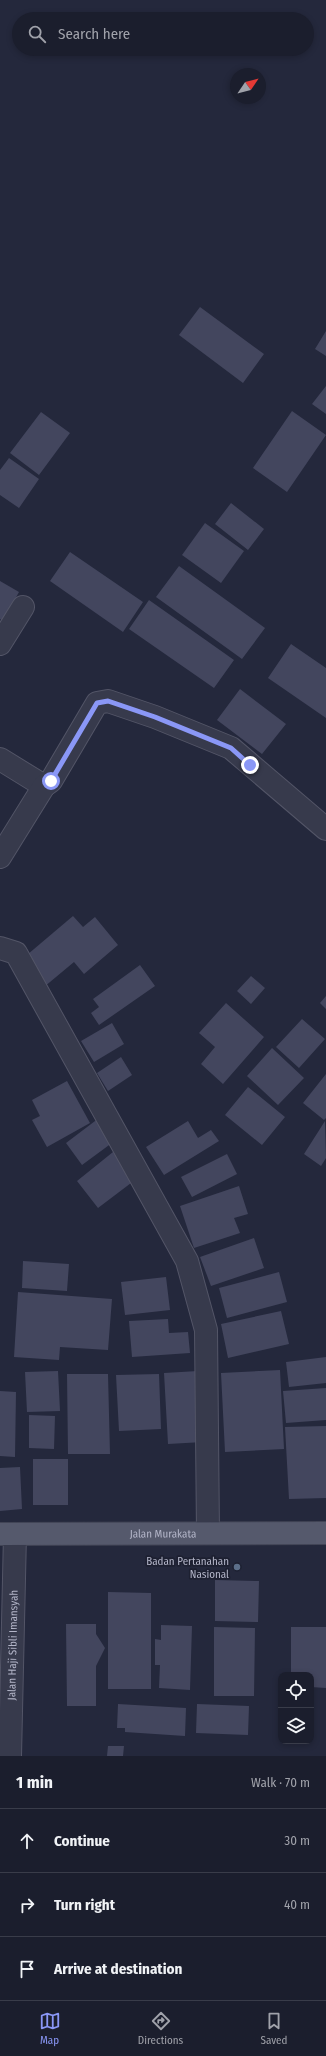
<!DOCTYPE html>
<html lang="en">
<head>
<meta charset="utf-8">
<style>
	body { margin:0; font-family:"Fira Sans Condensed",sans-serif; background:#242735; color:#f1f3f6 }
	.controls { position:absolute; right:12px; bottom:12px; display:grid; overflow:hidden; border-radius:8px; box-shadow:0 2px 6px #0003 }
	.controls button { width:36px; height:36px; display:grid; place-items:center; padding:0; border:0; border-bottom:1px solid #393c49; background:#1b1e2d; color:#f1f3f6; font:20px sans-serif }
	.compass { position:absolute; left:230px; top:68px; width:36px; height:36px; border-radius:50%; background:#1b1e2d; box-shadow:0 2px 6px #0003; rotate:55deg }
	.stop { position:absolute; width:12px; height:12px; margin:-9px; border:3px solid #8a97f6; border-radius:50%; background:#fff }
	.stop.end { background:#8a97f6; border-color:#fff; box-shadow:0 1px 4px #0008 }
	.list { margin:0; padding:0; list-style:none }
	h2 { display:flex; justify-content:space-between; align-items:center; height:52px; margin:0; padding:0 16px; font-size:17px }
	h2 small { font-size:13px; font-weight:400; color:#a0a2aa }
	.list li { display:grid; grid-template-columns:26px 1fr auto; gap:12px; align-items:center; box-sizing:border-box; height:64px; padding:0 16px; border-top:1px solid #393c49 }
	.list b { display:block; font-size:15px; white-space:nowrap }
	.list em { font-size:13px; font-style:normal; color:#a0a2aa }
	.icon { flex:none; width:22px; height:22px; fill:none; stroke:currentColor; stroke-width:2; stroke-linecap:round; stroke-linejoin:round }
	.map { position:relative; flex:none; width:326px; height:1756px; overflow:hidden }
	.search { position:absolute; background:#1b1e2d; box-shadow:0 2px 6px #0003; left:12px; right:12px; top:12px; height:44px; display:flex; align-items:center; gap:10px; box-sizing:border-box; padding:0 14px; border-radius:22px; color:#a0a2aa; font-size:15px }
	.sheet { height:244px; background:#1b1e2d }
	nav { display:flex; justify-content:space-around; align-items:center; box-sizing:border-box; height:56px; border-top:1px solid #393c49; background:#1b1e2d; font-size:11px; color:#a0a2aa }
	nav a { display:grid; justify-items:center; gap:2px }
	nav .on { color:#8a97f6 }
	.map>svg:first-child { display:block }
</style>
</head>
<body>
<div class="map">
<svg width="326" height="1756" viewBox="0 0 326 1756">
	<rect width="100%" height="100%" fill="#24283c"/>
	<path fill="#43465e" d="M200,307L264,354L243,383L179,335Z
		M326,331V356L315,349Z
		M326,386V414L312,404Z
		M292,411L326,435L287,492L253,468Z
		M41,412L70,433L39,475L10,453Z
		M9,458L39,479L19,508L0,495V470Z
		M231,503L264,529L248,550L215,524Z
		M205,523L244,551L221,583L182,555Z
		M70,552L143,602L123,632L50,581Z
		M179,566L265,628L242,659L156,597Z
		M0,581L19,592L3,621L0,619Z
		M149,600L234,660L214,688L129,629Z
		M291,644L326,668V718L268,678Z
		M240,689L286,724L262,754L217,720Z
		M73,916L83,927L95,917L118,945L84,974L74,962L44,987L21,960Z
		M140,965L155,986L99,1025L91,1013L99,1007L93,999Z
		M251,976L265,988L251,1004L237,991Z
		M326,996V1009L320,1003Z
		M226,1003L264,1037L223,1084L201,1064L215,1047L199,1033Z
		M302,1019L325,1039L299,1068L276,1047Z
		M112,1023L124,1044L94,1062L81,1041Z
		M272,1048L304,1078L278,1105L247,1076Z
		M121,1057L132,1075L108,1091L97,1073Z
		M326,1074V1118L324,1120L303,1103Z
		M67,1081L90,1123L47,1147L32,1120L40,1116L32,1100Z
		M248,1087L285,1117L262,1145L225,1115Z
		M99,1118L116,1140L82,1165L66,1143Z
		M188,1121L198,1138L211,1130L219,1141L164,1175L146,1147Z
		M325,1121L326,1158L321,1166L304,1154Z
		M113,1152L135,1180L98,1208L77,1181Z
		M227,1154L237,1174L192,1197L181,1177Z
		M239,1186L248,1214L234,1218L240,1233L194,1248L180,1206Z
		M254,1238L264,1268L211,1286L200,1257Z
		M23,1261L69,1264L67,1291L22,1288Z
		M279,1272L287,1302L227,1318L219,1288Z
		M166,1277L170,1310L125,1315L121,1282Z
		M18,1292L112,1299L108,1350L60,1347L59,1360L14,1357Z
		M281,1311L289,1344L228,1358L221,1324Z
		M168,1319L169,1333L188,1332L190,1353L132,1357L129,1321Z
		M326,1357V1383L289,1387L286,1362Z
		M280,1370L284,1449L225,1452L221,1373Z
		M58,1371L60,1411L27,1412L25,1372Z
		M198,1371L203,1442L168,1444L164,1373Z
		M67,1374H108L110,1454H68Z
		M159,1374L161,1429L119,1431L116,1375Z
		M326,1388V1420L286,1423L283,1391Z
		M0,1391L16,1392L15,1457L0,1456Z
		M29,1415L55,1416L54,1449L29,1448Z
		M326,1426V1498L289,1499L285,1427Z
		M33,1459H68V1505H33Z
		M20,1467L22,1509L0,1511V1468Z
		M215,1580L259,1581L258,1622L215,1621Z
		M108,1592L151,1593V1689H108Z
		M66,1624H96V1634L105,1648L96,1666V1706H67Z
		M161,1625L192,1626L190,1690L159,1688L160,1665H155V1639L161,1640Z
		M214,1627L255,1628L254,1696H214Z
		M291,1627H326V1688L311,1687V1675H291Z
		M118,1704L186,1708L185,1736L125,1732V1728H117Z
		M197,1704L249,1706L248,1735L196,1733Z
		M108,1746H124L123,1756H107Z"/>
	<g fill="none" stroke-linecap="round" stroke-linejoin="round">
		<g stroke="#535567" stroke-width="24">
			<g id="street">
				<path d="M0,644L23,607"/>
				<path d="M0,759L44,786L51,781L97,703L108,701L155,717L231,748L326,829"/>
				<path d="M0,857L44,786"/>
				<path d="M0,948L16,953L187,1261L206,1330L208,1533"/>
				<path id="s1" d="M10,1756L15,1534"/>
			</g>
		</g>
		<g stroke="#414455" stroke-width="24">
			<g id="primary">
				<path id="s2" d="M0,1534L326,1533"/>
			</g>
		</g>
		<use href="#street" stroke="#373a4c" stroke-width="22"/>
		<use href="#primary" stroke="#55596c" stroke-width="22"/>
	</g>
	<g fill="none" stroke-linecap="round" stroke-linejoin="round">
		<path stroke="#8a97f6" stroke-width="5" d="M51,781L97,703L108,701L155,717L231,748L250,765"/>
	</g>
	<circle fill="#5c6f8a" stroke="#1d2031" stroke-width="1.5" cx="237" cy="1567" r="4"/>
	<g text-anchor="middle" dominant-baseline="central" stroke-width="3.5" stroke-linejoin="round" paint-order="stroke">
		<g font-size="11" fill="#b3b5c8" stroke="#1d2031">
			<text stroke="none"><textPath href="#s2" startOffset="163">Jalan Murakata</textPath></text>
			<text stroke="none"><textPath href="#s1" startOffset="111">Jalan Haji Sibli Imansyah</textPath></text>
		</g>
		<g font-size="11" fill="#b3b5c8" stroke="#1d2031" text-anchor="end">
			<text x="229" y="1561">Badan Pertanahan<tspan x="229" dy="13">Nasional</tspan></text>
		</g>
	</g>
</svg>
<div class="controls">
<button><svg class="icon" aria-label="locate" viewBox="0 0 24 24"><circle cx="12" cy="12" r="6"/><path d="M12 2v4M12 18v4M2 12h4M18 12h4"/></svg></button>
<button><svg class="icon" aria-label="layers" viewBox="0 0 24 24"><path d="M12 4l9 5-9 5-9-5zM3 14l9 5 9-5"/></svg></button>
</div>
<svg class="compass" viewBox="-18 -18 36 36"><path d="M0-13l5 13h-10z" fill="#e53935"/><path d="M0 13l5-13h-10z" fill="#a0a2aa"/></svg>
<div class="stop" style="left:51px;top:781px"></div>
<div class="stop end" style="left:250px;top:765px"></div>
<div class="search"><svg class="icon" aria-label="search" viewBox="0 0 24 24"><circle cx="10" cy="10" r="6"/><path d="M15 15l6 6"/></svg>Search here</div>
</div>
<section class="sheet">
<h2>1 min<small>Walk · 70 m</small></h2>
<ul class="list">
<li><svg class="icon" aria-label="ahead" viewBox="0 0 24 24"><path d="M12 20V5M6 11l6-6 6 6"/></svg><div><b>Continue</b></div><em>30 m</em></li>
<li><svg class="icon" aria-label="right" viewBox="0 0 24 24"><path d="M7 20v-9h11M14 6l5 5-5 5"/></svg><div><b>Turn right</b></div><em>40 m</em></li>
<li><svg class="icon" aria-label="arrive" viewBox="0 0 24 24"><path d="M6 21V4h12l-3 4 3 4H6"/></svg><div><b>Arrive at destination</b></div></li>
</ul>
</section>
<nav>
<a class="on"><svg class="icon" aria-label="map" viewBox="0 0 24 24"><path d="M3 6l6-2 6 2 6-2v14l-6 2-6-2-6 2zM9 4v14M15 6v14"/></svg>Map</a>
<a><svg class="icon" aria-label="directions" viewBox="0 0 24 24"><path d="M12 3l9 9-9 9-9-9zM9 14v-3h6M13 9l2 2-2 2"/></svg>Directions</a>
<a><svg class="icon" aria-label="saved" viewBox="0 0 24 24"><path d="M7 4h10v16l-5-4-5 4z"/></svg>Saved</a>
</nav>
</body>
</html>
